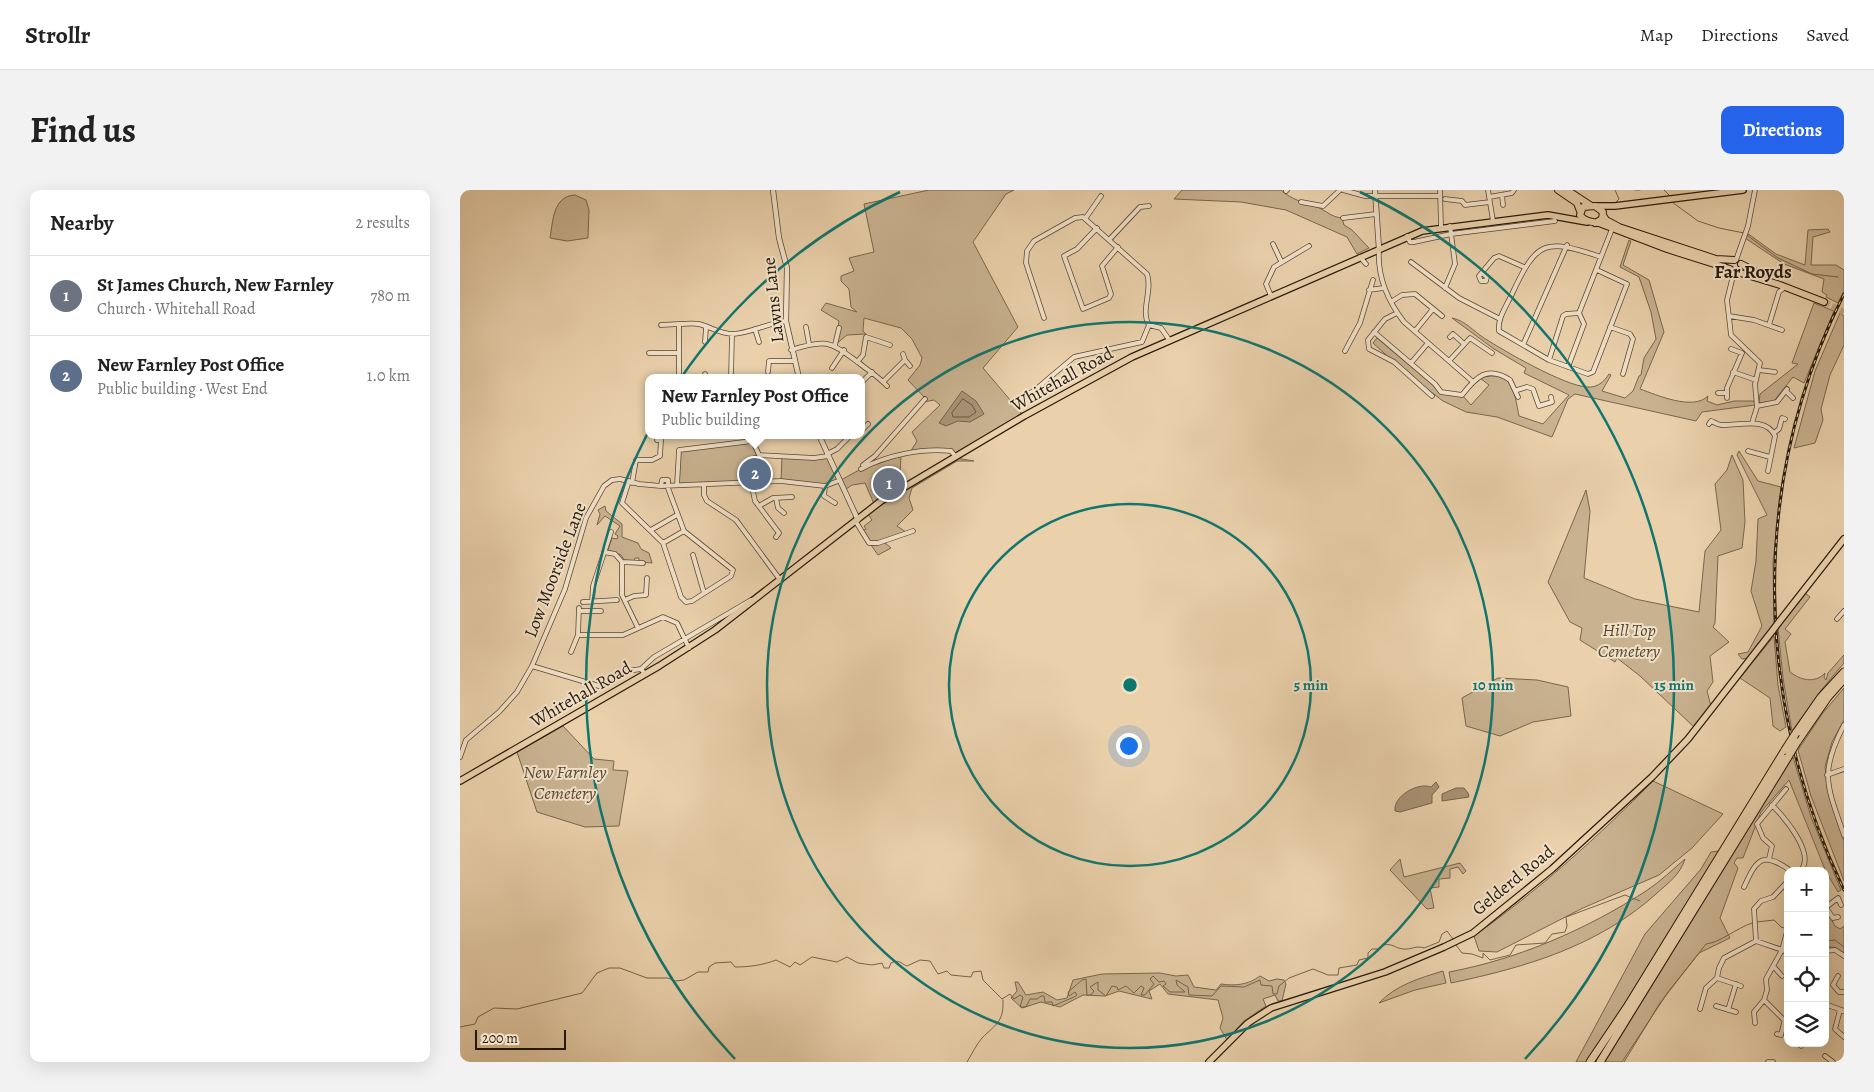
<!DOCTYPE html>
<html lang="en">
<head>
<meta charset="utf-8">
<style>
	body { margin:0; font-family:Alegreya,serif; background:#f2f2f2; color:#222 }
	.controls { position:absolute; right:15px; bottom:15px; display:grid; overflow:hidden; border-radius:10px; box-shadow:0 5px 20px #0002 }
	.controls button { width:45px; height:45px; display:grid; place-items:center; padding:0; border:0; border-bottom:1px solid #e0e0e0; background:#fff; color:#222; font:25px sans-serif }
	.scale { position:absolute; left:15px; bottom:12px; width:91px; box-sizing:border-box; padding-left:5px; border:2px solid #281a0a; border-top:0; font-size:14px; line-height:18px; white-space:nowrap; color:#281a0a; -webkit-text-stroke:4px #f1e1c9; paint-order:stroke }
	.you { position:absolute; left:668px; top:555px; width:18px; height:18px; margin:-12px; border:4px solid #fff; border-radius:50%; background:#1a73e8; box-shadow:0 0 0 8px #1a73e833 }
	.badge { display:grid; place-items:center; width:32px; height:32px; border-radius:50%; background:#2563eb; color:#fff; font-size:16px; font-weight:700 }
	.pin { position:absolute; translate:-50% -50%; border:2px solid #fff; box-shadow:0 1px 5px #0006 }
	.popup { position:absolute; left:185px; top:184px; width:220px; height:65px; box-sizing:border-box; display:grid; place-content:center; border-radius:10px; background:#fff; filter:drop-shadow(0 1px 4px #0005); font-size:16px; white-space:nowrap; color:#767676 }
	.popup b { font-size:19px; color:#222 }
	.popup::after { content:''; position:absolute; left:50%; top:100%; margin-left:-10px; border:10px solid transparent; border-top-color:#fff }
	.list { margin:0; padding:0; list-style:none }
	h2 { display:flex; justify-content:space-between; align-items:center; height:65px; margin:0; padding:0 20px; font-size:21px }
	h2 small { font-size:16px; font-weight:400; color:#767676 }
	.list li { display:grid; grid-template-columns:32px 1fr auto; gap:15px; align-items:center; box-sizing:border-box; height:80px; padding:0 20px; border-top:1px solid #e0e0e0 }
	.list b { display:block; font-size:19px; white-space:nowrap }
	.list p { margin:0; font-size:16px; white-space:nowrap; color:#767676 }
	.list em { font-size:16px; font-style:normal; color:#767676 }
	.icon { flex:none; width:28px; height:28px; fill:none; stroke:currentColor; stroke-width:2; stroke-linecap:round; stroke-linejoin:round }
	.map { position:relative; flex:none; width:1384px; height:872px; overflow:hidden; border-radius:10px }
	header { display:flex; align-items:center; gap:30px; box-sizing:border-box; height:70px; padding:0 25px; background:#fff; border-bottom:1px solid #e0e0e0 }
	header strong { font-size:24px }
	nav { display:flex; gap:28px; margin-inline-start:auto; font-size:18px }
	.intro { display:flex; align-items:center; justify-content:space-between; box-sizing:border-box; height:120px; padding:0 30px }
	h1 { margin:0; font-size:35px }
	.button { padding:12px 22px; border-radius:10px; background:#2563eb; color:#fff; font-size:18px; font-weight:700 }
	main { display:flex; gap:30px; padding:0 30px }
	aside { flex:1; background:#fff; border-radius:10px; box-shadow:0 5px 20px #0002 }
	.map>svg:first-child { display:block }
</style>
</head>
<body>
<header>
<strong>Strollr</strong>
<nav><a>Map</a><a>Directions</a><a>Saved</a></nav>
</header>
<div class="intro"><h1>Find us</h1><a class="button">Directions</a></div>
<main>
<aside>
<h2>Nearby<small>2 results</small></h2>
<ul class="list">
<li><span class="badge" style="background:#6b7280">1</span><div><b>St James Church, New Farnley</b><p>Church · Whitehall Road</p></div><em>780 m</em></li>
<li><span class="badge" style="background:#5c6f8a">2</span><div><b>New Farnley Post Office</b><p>Public building · West End</p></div><em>1.0 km</em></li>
</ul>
</aside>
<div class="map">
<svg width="1384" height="872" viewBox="0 0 1384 872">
	<rect width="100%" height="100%" fill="#ead1ac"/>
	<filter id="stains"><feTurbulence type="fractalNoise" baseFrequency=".004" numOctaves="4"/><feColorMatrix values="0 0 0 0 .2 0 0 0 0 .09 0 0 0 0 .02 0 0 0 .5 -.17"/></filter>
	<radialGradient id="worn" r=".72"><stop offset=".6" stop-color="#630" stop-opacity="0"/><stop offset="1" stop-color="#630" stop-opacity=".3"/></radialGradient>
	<path fill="#c9b290" stroke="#78664d" d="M469,0H554L546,4L513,52L558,137L523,178L562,224L494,264C484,255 461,262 449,264L457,251L452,242L480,215L474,210L464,212L465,208L448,190L460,175L462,168L452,149L441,138L404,128L403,141L406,144L387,145L375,155L379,131L361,120L366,113L397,122L391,117L389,99L381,91V86L394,81L389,68L414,62L404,14Z
		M722,0H821C832,10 843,12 857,17C867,21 871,27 882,28L884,35L892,40L909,58L897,64L887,47L826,20L781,12L714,9Z
		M115,5L126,10L129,20L128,48L107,51L90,48C93,31 93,6 115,5Z
		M1368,39L1370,42L1353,47L1351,75H1376L1384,80V101L1378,113L1366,107L1367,105L1362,102L1364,89L1324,74L1285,48L1287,43L1316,64L1345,75L1348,40Z
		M1169,50L1171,51L1163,75L1189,90L1204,142L1180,199C1197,205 1233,221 1248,206L1247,211L1257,215L1274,211H1294L1295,215L1242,222L1236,231L1115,204L1108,209L1092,247L1037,227L1006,222L983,211L946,183L913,153L917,148L981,202L1002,205L1011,215L1029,195L1020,188C1053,179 1054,201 1059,226L1083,234L1109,205L1064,183L1066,178L1034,159L992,128C1006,131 1013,141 1024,148C1044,161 1105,196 1127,197C1137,198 1144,192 1149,184L1151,185L1142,201L1165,208L1173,201L1179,186L1181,185L1184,168L1196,149L1191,122L1179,87L1160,77Z
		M1354,113L1374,121L1344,193L1333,187L1314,211L1299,213L1300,204L1338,174L1332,173Z
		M1380,123L1384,126V155L1370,185L1361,219L1363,230L1355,253L1334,258L1355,181Z
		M292,251L299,265L293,266V273L299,274V278H288L287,292L217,295L219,260Z
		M1279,261L1298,291L1321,297L1313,372L1314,434L1288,468L1282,469L1278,464L1288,462L1302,436L1291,401L1296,371L1298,329L1307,325L1277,265Z
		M1272,265L1283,290L1285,332L1282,358L1258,366L1255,433L1253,437L1269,452L1250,466L1253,492L1247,501L1251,516L1234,537L1180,486L1157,468L1155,472L1120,450L1122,438L1110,432L1088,392L1126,300L1130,321L1124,388L1175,409L1239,422L1245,361L1261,340L1255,294L1267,280Z
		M368,266L379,291L401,279L441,266L440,284L417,298L424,309L415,316L405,293L392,295L383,301L378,292L372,295L321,291L322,267Z
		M496,268L514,271H497L452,298L449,308L453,320L437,336L446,342L424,352L431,358L418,365L401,341L406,339L404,336L412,330L408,324L424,312Z
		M145,316L146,321L162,334V347L178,353L181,359L189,363L192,373L179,372V368H175L174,371L164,370L161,365L148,360L152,348L157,349L158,346L155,344L160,336L145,326L137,335L140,324L138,320Z
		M1345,403L1350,407L1325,439L1331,444L1325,452L1330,482C1340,490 1355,494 1365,483L1364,487L1366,490L1368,483L1384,465V473L1362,499L1332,541L1323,488L1318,438Z
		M1314,446L1318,495L1326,537L1320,541L1313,536L1310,508L1280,488Z
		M1038,488L1077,490L1108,497L1111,526L1073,532L1040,546L1006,536L1002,508Z
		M1384,498V530L1372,552L1365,577L1367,596L1384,651V691L1351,606L1338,560L1362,524Z
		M103,536L134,569L154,571L153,580L168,581L159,636L125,637L77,622L57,562Z
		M1333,567L1351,627L1381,700L1378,702L1366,682L1329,590L1301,622L1283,668H1277L1274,673L1278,678L1260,728L1270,748L1239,763L1208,802L1162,872H1145Z
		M1193,591L1263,624L1232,658L1199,685L1123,718L1037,762L1019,761L1014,746C1079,700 1138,647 1193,591Z
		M1259,661L1139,855L1127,872H1116L1185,744L1241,679L1251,662Z
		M940,669L944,687L1000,673L1006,681L1003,684L998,677L990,679V688L979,689V697L970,698L974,718L967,719L930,680Z
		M1225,669C1220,685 1208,693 1196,704C1138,756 1067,777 991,793L989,782C1059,769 1127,739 1186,701C1200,692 1213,679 1225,669Z
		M1368,723L1375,736L1380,739L1384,736V763L1376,758L1365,756L1366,725Z
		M983,781L986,793L955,800L919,813C936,795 960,788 983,781Z
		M700,783L716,786L728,785L734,797L756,800L761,794C775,796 788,795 800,786L809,791L817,789L824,790L826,794L822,811H818L815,805L803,809L806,816L783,832L767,850L760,838L763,828L758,810L708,804L700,794L689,801L692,809L659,801L645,806L623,805L600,817L581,812L562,818L551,808L557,801L555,792H558L566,805L583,802L597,810L607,808L613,790L642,784Z"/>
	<path fill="#a89375" stroke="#75634a" d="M502,201L516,211L524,224L510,232L498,231L486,236L479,233Z
		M976,592L979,597L972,605V613L940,622L935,621C933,606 958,592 971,597Z
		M996,598H1004L1008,603L1009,607L982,611V604Z"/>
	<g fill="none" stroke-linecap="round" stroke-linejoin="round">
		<path stroke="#685640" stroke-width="1" d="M503,209L512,215L516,222L509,227H493L492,223Z"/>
		<path stroke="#75634a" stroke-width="1" d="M1155,0L1159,9L1156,12
			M1175,0H1180
			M1204,0L1210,6
			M1212,12L1238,31L1259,38L1284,43L1318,68L1352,84L1378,87
			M1297,732L1314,730L1321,737L1327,739
			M1365,751L1375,750L1384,757
			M996,755L1002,763L1012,764L1023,768V763L1030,770L1050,765L1056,755L1085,753L1092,744L1105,742L1107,736L1106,727L1165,705L1180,711
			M0,837L15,834L18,827L34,818L57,819L122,803L137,783L149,778H160L187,788H208L215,791L224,790L238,782H248L249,777L255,773L271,772L275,777C290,777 303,775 316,770L330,777L335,772L340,775L352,767L377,772L387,767L398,773L412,775L422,773L424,778H429L431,773C439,769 440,773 447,776L460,770L470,771L478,784L487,781L491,785L511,787L513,782L521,781L523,790L542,809L550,804L554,809L560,805L563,807L560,817H566L570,809H577L581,806H584L585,812H592L593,816L614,807L617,805L615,802L609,806L608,802L622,790L626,789L627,805H631L634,801L630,797L638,792V800L646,806L652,796L657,797L658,800L666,796L674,803L681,796L684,798L681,805H685L694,794L690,789L693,786L699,792L704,791L706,794L703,796L710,802H725L717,795L716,790L728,797L729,805L752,806L761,796L784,797L800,790L801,795L812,796L813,804H817L819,796L829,788L853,779L868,785H878L879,778L897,775L899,770L908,768V763L912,759H920L923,755C932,753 935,758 943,759C951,760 956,755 964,758L979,752L982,744L987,741L993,749
			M507,872C512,864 516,855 522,848C536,834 544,832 543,810
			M1164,872L1200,813L1246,754C1259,753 1277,738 1292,733"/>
		<path stroke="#c3ac8c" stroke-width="6" stroke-dasharray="6 3" stroke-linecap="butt" d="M1364,112L1384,122"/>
		<g stroke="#584832" stroke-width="5.5">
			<path id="minor" d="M883,0L905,6H980
				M980,0L981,37
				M1028,0L1033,31
				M826,1L827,0
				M1042,5L1043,15
				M1029,7L1052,3L1054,0
				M985,9L1002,11L1005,15L1030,12
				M841,12L863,16L880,0
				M883,28L916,24
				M625,29L641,6
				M637,38L617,59L604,66L623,119L649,108L651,104L642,76L658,57
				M947,46L950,52H954L991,44L1095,31
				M649,50L680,17L689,16
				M813,54L821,71
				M919,59C917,87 927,110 944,132L1012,191
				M900,67L906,74
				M1276,70L1288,36L1295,0
				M951,72L999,108L1040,129
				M1137,80L1167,94L1133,182L1128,184L1089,170L1039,141C1037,129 1047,115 1052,104C1077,50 1085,48 1141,67
				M1274,82L1267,110L1271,145L1300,173L1295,194L1297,217L1292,233
				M1023,84L1027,87L1026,91H1021L1019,86L1034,68L1039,66L1064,77
				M985,98L995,74L990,36
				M909,100L923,98
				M811,106L806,94L814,77L849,56
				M931,112L942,105L955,104L982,126
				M937,123L925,129L908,150L909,159L934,172L972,206
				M1119,123L1152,39
				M1269,126L1294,130L1322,140
				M584,128L566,73L567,61L574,51L615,28L623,27L687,84C693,100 680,121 689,135L701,138L710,151
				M201,135L219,134
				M1309,135L1319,102L1325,97
				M346,137L349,154
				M1150,137L1170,144L1173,149L1163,184
				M295,139L299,152
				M955,141L973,119
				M914,142L975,194L981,202L1002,205C1016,187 1027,175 1050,190L1058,207
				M990,147L993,144L1003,153
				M245,152L246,138
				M375,155L379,138
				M1063,155L1107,55
				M331,160C368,148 370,152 399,173C409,181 419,187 427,196
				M885,161L900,133L913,90
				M189,163H219
				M445,170L450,176
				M1089,170L1103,126L1106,124L1119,123
				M989,171L1010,148L1032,163
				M397,172L403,165L406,147L430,155
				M951,173L968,153
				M1108,177L1124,134L1119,123
				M372,178L384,160
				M1299,180L1315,182
				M308,182L309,171H335
				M1273,182L1296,190
				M245,184V188
				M219,188V134C226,134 233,133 239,134C251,137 260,144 273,144C291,143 308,133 326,131
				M271,188L272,144
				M423,192L445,170L443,164
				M401,193L412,182
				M1057,200L1067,197L1073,199L1079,216L1092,212L1091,207
				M1326,201L1333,208
				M1258,203H1267
				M562,208L575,200L614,167L682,152L689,135
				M1267,208V198L1282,163L1271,159
				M1297,216L1317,212L1327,199
				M1249,234L1251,231C1254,232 1258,235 1262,235C1278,236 1306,226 1315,246L1308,281
				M401,241L408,234
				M1314,243L1319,239L1322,228L1325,229
				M290,245L299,265L354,268L368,266
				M1288,261L1310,267
				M367,264L377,259L391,245
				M404,277L403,275L415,266L465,209
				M401,279C427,265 462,258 491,261L496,267
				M169,291L162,313L203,353L221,407L226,412L232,411L271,386L273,380L224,341L208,298V290H202L201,296
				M291,292L295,311L319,343L316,347
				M299,292V265
				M172,293L176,270H192L200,266L201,250H197
				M217,295L219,260L292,251
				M244,295V305L247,311L276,330L321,391
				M365,296L364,306L375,313
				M316,308L318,318L324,323
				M299,316L313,308L332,307
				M396,332L409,353H418L453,341
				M191,340L217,325
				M203,353L224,341
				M144,362L155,364L162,372V405L178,438
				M233,365L244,403
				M162,372L183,373
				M165,410L174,406L186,405L187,388
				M123,412L157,410
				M132,412L133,396L151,342
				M119,421H141
				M1377,429L1384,421
				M118,445H163L203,427L217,433L229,458
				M111,462L118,445L119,418
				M72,476L139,496L160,482L181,479L185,484
				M181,479L194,467L291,410
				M1384,535C1359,583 1367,596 1384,645
				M0,567L6,550L39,522L57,502L72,476L105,399L126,328L144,296L152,290L160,289L179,294L201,296L321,291L365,296L378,291
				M1367,585L1384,579
				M1312,615C1324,627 1357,665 1340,681
				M1309,669L1312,656L1303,648L1297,634L1326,599
				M1284,697C1297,668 1303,661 1331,681
				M1365,718L1378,708L1381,715
				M1366,718L1373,728L1378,727
				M1296,751L1294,719L1301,711L1313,707L1328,691
				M1365,761L1375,760L1384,766
				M1314,777L1322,786
				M1378,786L1373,795L1379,802H1384
				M1257,788L1281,796
				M1304,810L1325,831
				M1365,814L1384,821
				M1256,816L1276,822
				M1240,819L1246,798L1257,788L1259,778L1264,768L1296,751L1328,762
				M1268,820L1276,794
				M1380,820L1375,839L1384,847
				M1295,833L1294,822L1304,810L1307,800L1306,789L1322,760L1328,738
				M1317,844L1321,845L1324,833L1328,829
				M1341,856L1342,853
				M1365,866L1373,872
				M1308,872H1313"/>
		</g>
		<g stroke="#584832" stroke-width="6">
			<path id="tertiary" d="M313,0L319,48L327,78L326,131L339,188
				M915,0L919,59
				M359,245L398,330"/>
		</g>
		<g stroke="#281a0a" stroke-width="8">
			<path id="primary" d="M1135,16H1155L1283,0
				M1319,432L1384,349
				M0,591L199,476L255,440L421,311L564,226L672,167L962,41L1088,25L1127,32
				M749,872L788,833L811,818L925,782L984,757L1013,743L1092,679L1192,587L1228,549L1313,440"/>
		</g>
		<g stroke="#281a0a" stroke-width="8">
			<path id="trunk" d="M1098,0L1117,13L1120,21
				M1107,0L1130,15
				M1143,25L1146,30L1159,37L1256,69L1274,70
				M1135,33L1142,29L1143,22L1135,16L1123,17L1120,25C1125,32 1132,32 1139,33L1207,59L1270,79
				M1281,74L1297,82
				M1277,82L1320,95L1364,112"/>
		</g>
		<g stroke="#281a0a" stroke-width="9">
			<path id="motorway" d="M1336,543L1361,507L1384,482
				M1337,552L1368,507L1384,489
				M1130,872L1167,817L1325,560
				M1140,872L1328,567"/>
		</g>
		<use href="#minor" stroke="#f1e1c9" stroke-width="4"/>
		<use href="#tertiary" stroke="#f1e1c9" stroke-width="4.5"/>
		<use href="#primary" stroke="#ead1ac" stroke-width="5.5"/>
		<use href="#trunk" stroke="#ead1ac" stroke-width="6"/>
		<use href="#motorway" stroke="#ead1ac" stroke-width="7"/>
		<g stroke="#281a0a" stroke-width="3">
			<path id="rail" d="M1384,104C1289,293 1294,510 1384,700"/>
		</g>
		<use href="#rail" stroke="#f1e1c9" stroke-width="1" stroke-dasharray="4" stroke-linecap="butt"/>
		<g stroke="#281a0a" stroke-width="8" stroke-linecap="butt">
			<path id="primary-bridge" d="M1313,440L1319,432"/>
		</g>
		<g stroke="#281a0a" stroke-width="9" stroke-linecap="butt">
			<path id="motorway-bridge" d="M1325,560L1336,543
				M1328,567L1337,552"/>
		</g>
		<use href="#primary-bridge" stroke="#ead1ac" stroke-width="5.5"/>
		<use href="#motorway-bridge" stroke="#ead1ac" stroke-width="7"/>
	</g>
	<g fill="none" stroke="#0f766e" stroke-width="2.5">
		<circle cx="670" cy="495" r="181"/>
		<circle cx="670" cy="495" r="363"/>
		<path d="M275 869A544 544 0 0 1 440 2M900 2A544 544 0 0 1 1065 869"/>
	</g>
	<g text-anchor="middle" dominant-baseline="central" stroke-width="4" stroke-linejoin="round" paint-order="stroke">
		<g font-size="18" fill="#281a0a" stroke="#f1e1c9">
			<text transform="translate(313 110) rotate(-96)">Lawns Lane</text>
			<text transform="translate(602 189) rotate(-29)">Whitehall Road</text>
			<text transform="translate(95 380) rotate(-69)">Low Moorside Lane</text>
			<text transform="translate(121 504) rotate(-30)">Whitehall Road</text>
			<text transform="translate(1053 690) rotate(-39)">Gelderd Road</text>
		</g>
		<g font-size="18" font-style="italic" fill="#584832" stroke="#f1e1c9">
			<text x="1169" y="440">Hill Top<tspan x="1169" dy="21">Cemetery</tspan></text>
			<text x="105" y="582">New Farnley<tspan x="105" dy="21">Cemetery</tspan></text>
		</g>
		<g font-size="19" font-weight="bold" fill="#281a0a" stroke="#f1e1c9">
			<text x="1293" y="82">Far Royds</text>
		</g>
	</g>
	<circle cx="670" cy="495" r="8" fill="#0f766e" stroke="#f1e1c9" stroke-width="2.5"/>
	<g font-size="15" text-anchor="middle" font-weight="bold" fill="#0f766e" stroke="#f1e1c9" stroke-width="4" stroke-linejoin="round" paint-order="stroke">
		<text x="851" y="500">5 min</text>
		<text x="1033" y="500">10 min</text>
		<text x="1214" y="500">15 min</text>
	</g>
	<rect width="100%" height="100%" filter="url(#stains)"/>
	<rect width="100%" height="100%" fill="url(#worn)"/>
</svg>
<div class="controls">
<button>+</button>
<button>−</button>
<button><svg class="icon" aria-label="locate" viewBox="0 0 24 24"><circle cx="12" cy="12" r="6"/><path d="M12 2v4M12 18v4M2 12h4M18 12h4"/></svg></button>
<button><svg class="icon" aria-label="layers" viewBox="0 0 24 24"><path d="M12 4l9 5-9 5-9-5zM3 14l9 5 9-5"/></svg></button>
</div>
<div class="scale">200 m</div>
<div class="you"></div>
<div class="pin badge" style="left:429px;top:294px;background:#6b7280">1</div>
<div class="pin badge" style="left:295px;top:284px;background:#5c6f8a">2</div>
<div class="popup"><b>New Farnley Post Office</b>Public building</div>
</div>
</main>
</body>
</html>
